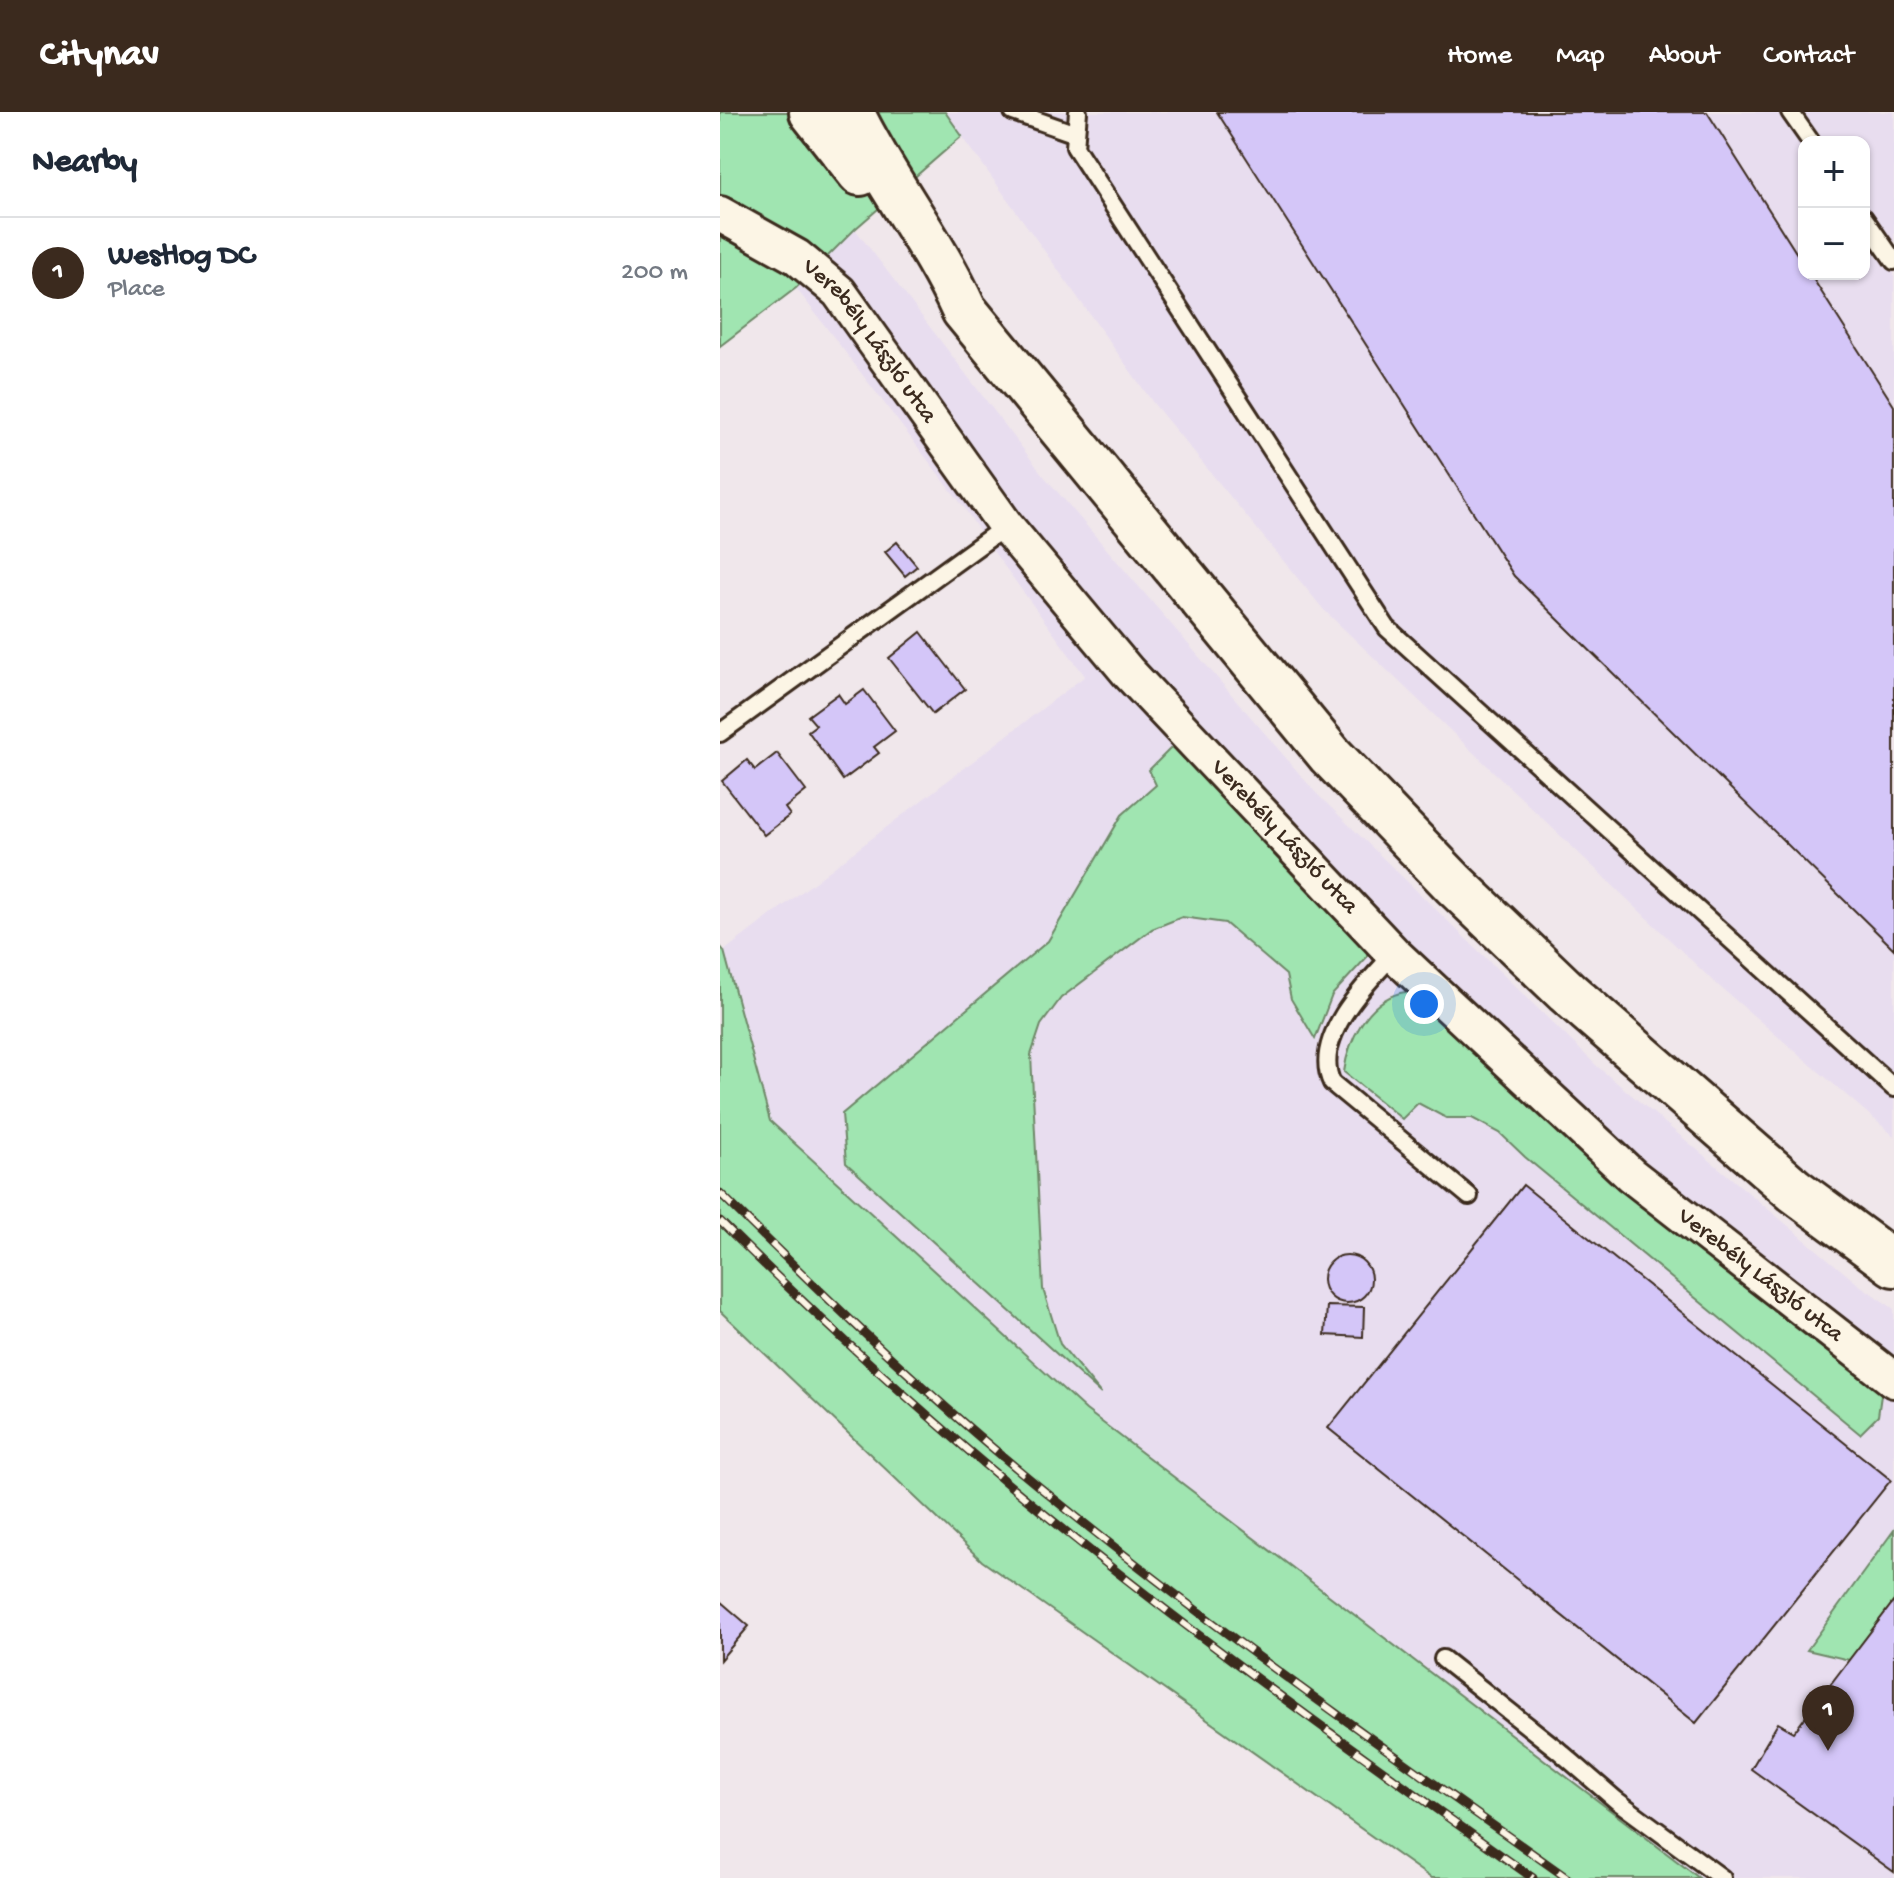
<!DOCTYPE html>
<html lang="en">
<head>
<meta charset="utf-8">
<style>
	body { margin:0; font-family:"Gochi Hand",sans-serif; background:#f6f6f7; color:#1f2937 }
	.controls { position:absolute; right:24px; top:24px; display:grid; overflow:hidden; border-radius:16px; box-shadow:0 2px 6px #0004 }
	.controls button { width:72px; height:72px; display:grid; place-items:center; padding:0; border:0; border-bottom:2px solid #e0e1e3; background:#fff; color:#1f2937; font:40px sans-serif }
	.you { position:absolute; left:704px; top:892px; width:28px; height:28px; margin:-20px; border:6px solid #fff; border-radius:50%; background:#1a73e8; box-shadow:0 0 0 12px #1a73e833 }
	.badge { display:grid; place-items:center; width:52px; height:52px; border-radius:50%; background:#3b2a1e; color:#fff; font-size:26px; font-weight:700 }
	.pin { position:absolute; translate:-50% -66px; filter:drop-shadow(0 2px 4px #0008) }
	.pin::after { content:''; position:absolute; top:42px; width:28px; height:24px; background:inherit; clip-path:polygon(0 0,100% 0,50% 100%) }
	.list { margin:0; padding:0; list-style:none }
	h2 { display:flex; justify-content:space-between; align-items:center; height:104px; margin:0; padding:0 32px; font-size:34px }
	h2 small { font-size:26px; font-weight:400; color:#747a83 }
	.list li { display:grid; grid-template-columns:52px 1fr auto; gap:24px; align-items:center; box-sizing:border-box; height:112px; padding:0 32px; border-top:2px solid #e0e1e3 }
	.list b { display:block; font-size:30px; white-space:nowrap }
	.list p { margin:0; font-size:26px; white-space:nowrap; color:#747a83 }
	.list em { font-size:26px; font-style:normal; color:#747a83 }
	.map { position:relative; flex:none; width:1174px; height:1766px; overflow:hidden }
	header { display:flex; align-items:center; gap:48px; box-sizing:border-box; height:112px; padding:0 40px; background:#3b2a1e; color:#fff }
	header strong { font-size:38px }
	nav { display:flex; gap:44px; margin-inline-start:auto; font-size:28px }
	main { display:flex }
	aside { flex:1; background:#fff }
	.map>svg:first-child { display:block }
</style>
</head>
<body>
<header>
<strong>Citynav</strong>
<nav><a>Home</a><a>Map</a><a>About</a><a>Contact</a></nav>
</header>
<main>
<aside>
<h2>Nearby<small></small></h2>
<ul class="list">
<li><span class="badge">1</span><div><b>Westlog DC</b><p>Place</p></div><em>200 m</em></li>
</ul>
</aside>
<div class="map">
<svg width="1174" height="1766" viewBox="0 0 1174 1766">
	<rect width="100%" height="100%" fill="#f0e7eb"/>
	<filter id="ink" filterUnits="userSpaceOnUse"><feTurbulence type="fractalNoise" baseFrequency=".0125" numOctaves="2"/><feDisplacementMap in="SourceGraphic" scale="16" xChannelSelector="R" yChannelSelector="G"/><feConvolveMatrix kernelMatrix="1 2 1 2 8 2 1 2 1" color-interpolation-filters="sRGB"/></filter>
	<g filter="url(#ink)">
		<path fill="#e8ddef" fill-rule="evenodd" d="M225,0H1174V1024L992,868L604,498L434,292ZM1084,30H1144V162H1084Z
			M135,117L323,363L596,681L878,955L1138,1172L1174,1197V1766H979L366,1298L50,1009L4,839L365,564L265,428L243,394L76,176Z"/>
		<path fill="#a0e5b1" stroke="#6e8868" stroke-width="2" d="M0,0H225L242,24L135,117L76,176L0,234Z
			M471,616L648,812L647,845L612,883L595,927L571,887L566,863L505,811L462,805L432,817L341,886L321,913L311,943L323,1177L340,1232L381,1282L126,1051L122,1002L328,829L402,703L436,673L429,658Z
			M0,834L4,839L50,1009L366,1298L979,1766H711L262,1449L0,1199Z
			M705,879L1162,1276L1158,1304L1140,1322L805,1045L780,1021L752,1006H726L698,991L682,1007L624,960C628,929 647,890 680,881C687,879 698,880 705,879Z
			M1174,1418V1489L1129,1548L1087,1538Z"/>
		<path fill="#d4c6f8" stroke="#3b2a1e" stroke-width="2" d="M497,0H987L1084,153V162H1090L1174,294V837L794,464Z
			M177,430L197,454L185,464L165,440Z
			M201,520L245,577L213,602L169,546Z
			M144,578L175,619L154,635L159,641L123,668L88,619L96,613L88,604L118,582L125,592Z
			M57,641L86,679L65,696L70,703L44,723L2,669L27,648L35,658Z
			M803,1073L1171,1368L976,1611L608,1316Z
			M603 1167a24 24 0 1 1 48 0a24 24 0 1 1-48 0Z
			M607,1194L644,1195L643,1225L605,1223Z
			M0,1489L29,1514L0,1548Z
			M1174,1489V1760L1031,1657L1058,1611L1074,1620Z"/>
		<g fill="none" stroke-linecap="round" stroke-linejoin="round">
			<g stroke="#3b2a1e" stroke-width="22">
				<path id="service" d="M293,0L356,22
					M358,0L355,35L667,516L1174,976
					M1070,0L1091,30
					M1144,106L1174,149
					M0,621L286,414
					M674,842C646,871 591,927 612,971L749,1084
					M723,1547L838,1638L896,1688L1002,1766"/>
			</g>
			<g stroke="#3b2a1e" stroke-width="40">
				<g id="minor">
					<path id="s1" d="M0,102L77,145L119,180L286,414L408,560L674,842L911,1063L1174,1268"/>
				</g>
			</g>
			<g stroke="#3b2a1e" stroke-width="50">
				<path id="primary" d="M92,0L140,61
					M131,0C164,69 213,129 244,198L610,643L734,772L847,880L1074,1078L1174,1152"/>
			</g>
			<use href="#service" stroke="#fcf5e5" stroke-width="16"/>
			<use href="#minor" stroke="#fcf5e5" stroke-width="34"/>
			<use href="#primary" stroke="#fcf5e5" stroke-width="44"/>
			<g stroke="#3b2a1e" stroke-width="9">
				<path id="rail" d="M0,1081C89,1169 179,1257 275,1338C457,1492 653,1628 847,1766
					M0,1109C85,1193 172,1274 263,1351C438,1499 626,1633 813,1766"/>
			</g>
			<use href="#rail" stroke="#fcf5e5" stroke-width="6" stroke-dasharray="18" stroke-linecap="butt"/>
		</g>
	</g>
	<g text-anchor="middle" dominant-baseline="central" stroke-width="6" stroke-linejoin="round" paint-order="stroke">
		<g font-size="24" fill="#3b2a1e" stroke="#fcf5e5">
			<text stroke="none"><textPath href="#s1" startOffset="200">Verebély László utca</textPath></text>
			<text stroke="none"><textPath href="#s1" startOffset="848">Verebély László utca</textPath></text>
			<text stroke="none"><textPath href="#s1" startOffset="1496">Verebély László utca</textPath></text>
		</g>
	</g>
</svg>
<div class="controls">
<button>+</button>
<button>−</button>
</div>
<div class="you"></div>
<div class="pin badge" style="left:1108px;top:1639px">1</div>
</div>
</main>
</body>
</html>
